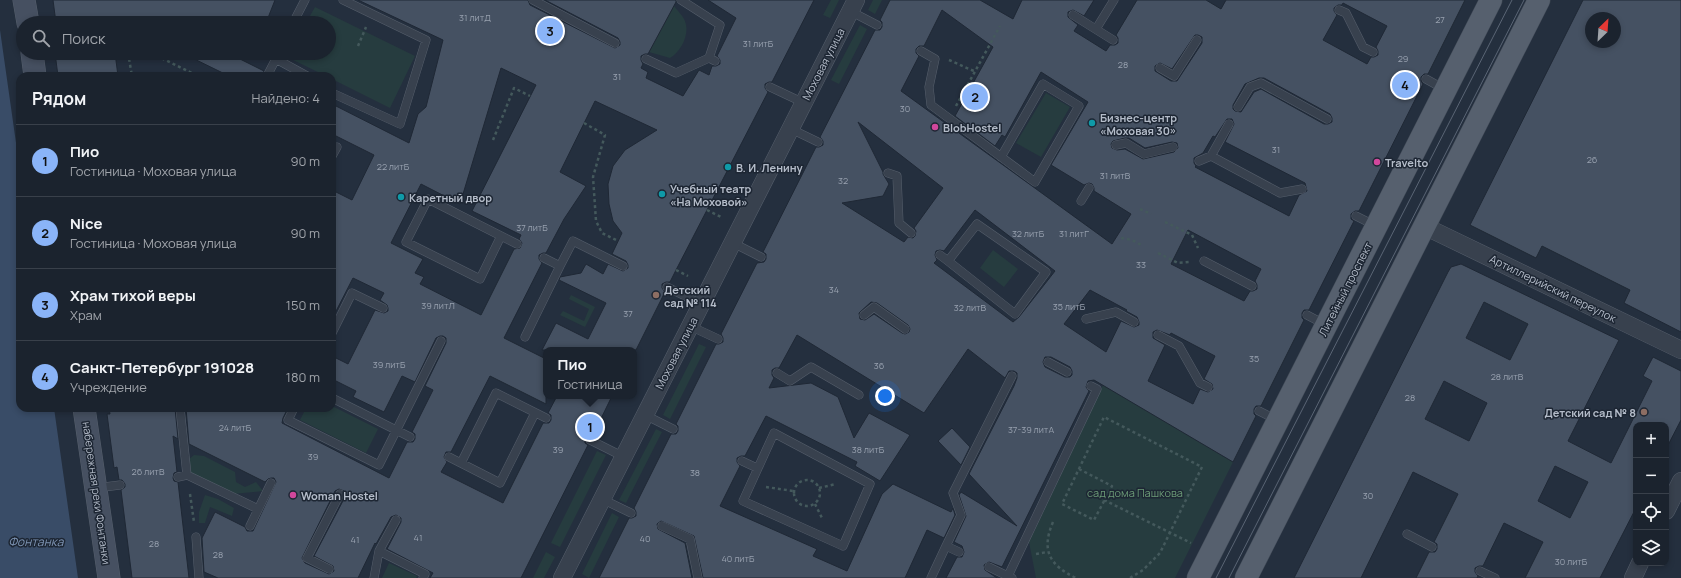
<!DOCTYPE html>
<html lang="ru">
<head>
<meta charset="utf-8">
<style>
	body { margin:0; font-family:Manrope,sans-serif; background:#242b36; color:#f1f3f6 }
	.controls { position:absolute; right:12px; bottom:12px; display:grid; overflow:hidden; border-radius:8px; box-shadow:0 2px 6px #0003 }
	.controls button { width:36px; height:36px; display:grid; place-items:center; padding:0; border:0; border-bottom:1px solid #39404a; background:#1b232e; color:#f1f3f6; font:20px sans-serif }
	.compass { position:absolute; left:1585px; top:12px; width:36px; height:36px; border-radius:50%; background:#1b232e; box-shadow:0 2px 6px #0003; rotate:25deg }
	.you { position:absolute; left:885px; top:396px; width:14px; height:14px; margin:-10px; border:3px solid #fff; border-radius:50%; background:#1a73e8; box-shadow:0 0 0 6px #1a73e833 }
	.badge { display:grid; place-items:center; width:26px; height:26px; border-radius:50%; background:#8ab4f8; color:#111; font-size:13px; font-weight:700 }
	.pin { position:absolute; translate:-50% -50%; border:2px solid #fff; box-shadow:0 1px 4px #0006 }
	.popup { position:absolute; left:543px; top:347px; width:94px; height:52px; box-sizing:border-box; display:grid; place-content:center; border-radius:8px; background:#1b232e; filter:drop-shadow(0 1px 3px #0005); font-size:13px; white-space:nowrap; color:#a0a4aa }
	.popup b { font-size:15px; color:#f1f3f6 }
	.popup::after { content:''; position:absolute; left:50%; top:100%; margin-left:-8px; border:8px solid transparent; border-top-color:#1b232e }
	.list { margin:0; padding:0; list-style:none }
	h2 { display:flex; justify-content:space-between; align-items:center; height:52px; margin:0; padding:0 16px; font-size:17px }
	h2 small { font-size:13px; font-weight:400; color:#a0a4aa }
	.list li { display:grid; grid-template-columns:26px 1fr auto; gap:12px; align-items:center; box-sizing:border-box; height:72px; padding:0 16px; border-top:1px solid #39404a }
	.list b { display:block; font-size:15px; white-space:nowrap }
	.list p { margin:0; font-size:13px; white-space:nowrap; color:#a0a4aa }
	.list em { font-size:13px; font-style:normal; color:#a0a4aa }
	.icon { flex:none; width:22px; height:22px; fill:none; stroke:currentColor; stroke-width:2; stroke-linecap:round; stroke-linejoin:round }
	.map { position:relative; flex:none; width:1681px; height:578px; overflow:hidden }
	.search { position:absolute; background:#1b232e; box-shadow:0 2px 6px #0003; left:16px; top:16px; width:320px; height:44px; display:flex; align-items:center; gap:10px; box-sizing:border-box; padding:0 14px; border-radius:22px; color:#a0a4aa; font-size:15px }
	.panel { position:absolute; background:#1b232e; box-shadow:0 2px 6px #0003; left:16px; top:72px; width:320px; height:340px; border-radius:12px }
	.map>svg:first-child { display:block }
</style>
</head>
<body>
<div class="map">
<svg width="1681" height="578" viewBox="0 0 1681 578">
	<rect width="100%" height="100%" fill="#242f3e"/>
	<path fill="#263c3f" d="M831,0H839L830,18L823,15Z
		M873,0H882L875,14L868,10Z
		M674,6C677,10 682,15 684,19C691,32 682,51 670,58L649,52Z
		M315,7L415,56L390,108L332,79V76H326L289,58L292,53H329V23H306Z
		M860,25L867,29L839,84L831,80Z
		M1046,93L1070,107L1041,157L1016,143Z
		M993,250L1018,269L1004,287L980,268Z
		M571,295L595,307L585,327L560,315L563,311L584,321L589,309L569,299Z
		M699,344L706,347L670,419L663,415Z
		M1103,385L1233,462L1175,578H1036L1029,542Z
		M332,406L378,429L366,453L300,420L306,408H332Z
		M656,429L662,432L626,503L619,500Z
		M597,451L606,455L560,547L551,543Z
		M194,455L204,456L235,472L236,482L245,487L256,482L263,491L233,494L192,475L187,461Z
		M205,495L218,499L234,508L232,516L210,507L205,523H199V512Z
		M612,513L619,517L589,578L582,574Z
		M546,552L555,557L544,578H533Z
		M389,563L417,576L416,578H382Z"/>
	<path fill="#394c67" d="M0,30L20,171V408H54L78,578H0Z"/>
	<path fill="#455162" stroke="#1f2835" fill-rule="evenodd" d="M53,0H275L266,23H122L110,17L111,23H56Z
		M358,0H528L530,5L615,48L620,45V42L618,38L545,0H676V2L648,54H645L641,56V60L643,64L641,68L648,72L646,78L683,96L699,70L709,75L712,66H716L720,64V60L717,56L736,18L708,0H814L772,82H769L765,84V88L768,92L676,270L670,282H666L662,284V288L665,292L636,350H542L556,323L588,339L606,303L559,280L560,277L581,273L586,264L603,274L608,264L623,271L628,268V265L626,261L612,254L622,233L613,221L609,204L608,184L613,166L625,150L657,130L595,101L560,172L586,186L564,219L546,253H543L539,255V259L542,263L504,338L546,359V404L490,376L451,452H446L444,457L447,462L441,472L503,503L543,423H549L551,420V415L548,413L557,396H612L593,435H587L585,438V443L588,445L521,578H430L433,573L387,549L401,522V518L396,515L391,517L376,544L375,543L358,578H218L204,572L202,538L215,512L245,527L247,531H253L276,482L274,478H271L268,479L265,482L189,444L186,408H288L283,418L282,423L389,478L407,442H413L415,439V434L412,432L433,390L425,386L446,343V338L443,336H440L436,338L415,382L402,376L384,412L353,397L356,391L332,379V356L348,364L375,310L384,313L388,311V308L387,305L380,300L384,293L353,278L332,319V190L352,200L374,155L332,134V104L409,143L418,114L426,107L443,40ZM501,68L536,85L472,211L521,235L519,239L522,243L520,248L514,249L481,315L420,284L424,277L415,273L423,259L391,243L421,184L460,204ZM339,489L344,491L345,497L314,556L333,566L334,571L329,574L305,563L302,558L335,491Z
		M890,0H980L1013,19L1022,0H1094L1084,16L1073,10L1068,12V17L1078,25L1074,31L1106,51L1110,45H1115L1118,43V38L1116,35L1137,0H1206L1221,9L1226,0H1465L1428,74H1424L1421,77V81L1423,84L1359,211H1355L1351,214V219L1354,221L1309,310H1304L1302,313V318L1304,320L1261,406H1256L1254,409V414L1256,416L1233,462L1094,380L1088,381L1086,387L1089,391L1002,567L989,562L984,565L985,570L997,578H946L957,557H962L964,552L962,546L954,542L966,516L959,495L961,492L1017,526L969,474L1014,386L1017,378V373L1014,371H1009L1005,378L968,349L924,413L797,335L779,368H775L772,370V375L774,378L769,388L811,383L838,397L854,438L869,413L910,435L880,481L855,466L857,462L766,416L745,456H741L737,458V462L740,466L720,506L817,549L813,556L847,571L882,494L893,484L951,512L953,508L955,515L944,538L927,530L905,578H703L694,536L661,521L657,524L658,529L685,543L692,578H599L629,518H632L636,516V512L634,508L671,434H676L678,431V426L676,424L716,344H719L723,342V338L721,334L757,263L764,262L766,259V254L763,252L816,147H819L823,145V141L820,137L875,30H880L882,27V22L880,20ZM1343,3L1387,26L1376,47L1378,51V55L1374,57H1371L1367,64L1323,40L1337,15L1334,11V8L1338,5H1342ZM942,10L993,47L955,116L995,146L1002,135L1005,137L1041,72L1088,102L1051,165L1084,185L1089,183L1092,184L1094,188V191L1131,214L1112,244L901,91L919,56L916,53V49L919,46H924ZM1195,35H1198L1202,37V43L1177,81H1171L1155,71V66L1160,63L1172,69ZM1259,78H1264L1330,114L1332,118V122L1328,124H1324L1261,89L1254,92L1241,112L1235,111L1233,109V105L1245,84ZM1227,119H1232L1234,124L1225,142L1305,183L1307,191L1299,195L1289,216L1195,167L1196,166L1194,163V158L1203,153L1213,136L1215,137ZM858,122L943,188L914,228L916,231L915,236L913,238L908,237L904,242L842,203L883,196L889,184L883,174V172ZM1125,138H1129L1145,148L1172,142L1177,143L1178,148L1174,152L1143,159L1125,149L1117,150L1112,148L1111,144L1113,141ZM975,210L1055,271L1019,317L1013,322L934,263L937,260L935,255L936,251L940,250L944,251ZM1188,230L1261,269L1255,281L1257,285V289L1253,291H1250L1244,301L1171,264ZM1090,290L1127,310L1126,311L1137,317L1139,322V325L1134,327L1121,321L1106,352L1064,324ZM871,302L877,303L908,325L910,329L909,332L905,334L902,333L874,314L865,320L860,319L859,313ZM1157,330L1170,335L1171,333L1215,356L1204,379L1212,384L1213,389L1208,392L1200,389L1193,404L1148,381L1165,345L1153,338V332ZM1045,357H1051L1070,367L1072,371V375L1070,377H1065L1045,367L1043,362Z
		M1583,0H1681V332L1624,303L1630,290L1542,246L1536,258L1470,225ZM1591,18H1615V42H1591Z
		M55,53H115L118,76H58Z
		M182,53H228L264,71L262,76H229Z
		M1461,264L1619,340L1568,441L1611,463L1652,381L1643,376L1653,357L1681,371V420L1666,449V425H1636V508L1600,578H1525L1543,542L1504,523L1483,566H1479L1475,568V572L1478,576L1477,578H1416L1429,552H1435L1437,549V544L1434,542L1458,494L1413,472L1361,578H1294L1448,272L1451,267ZM1484,302L1528,324L1510,360L1466,338ZM1444,381L1487,403L1469,441L1425,419ZM1555,466L1588,482L1570,518L1538,501Z
		M109,408H175L178,439L173,436L177,472L174,473L173,478L174,481L178,482L189,578H132L121,490L125,487V484L122,480H119L117,467L114,468L107,414H110Z
		M952,428L970,447L961,465L938,441Z"/>
	<g fill="none" stroke-linecap="round" stroke-linejoin="round">
		<g stroke="#565f6c" stroke-width="9">
			<path id="service" d="M533,0L615,43
				M681,0L720,25L709,58
				M1339,10L1346,13L1363,47L1373,52
				M850,11L877,25
				M1073,15L1113,40
				M293,23L305,0
				M1096,29L1114,0
				M921,51L935,59L929,87L931,105L1035,182L1079,106L1043,84L1001,157
				M276,59L307,76
				M646,59L676,73L709,58L715,61
				M1160,68L1174,76L1197,40
				M267,76L279,53
				M1426,79L1444,89
				M770,87L804,103
				M332,93L400,124L426,40L343,0
				M1238,107L1250,87L1261,83L1327,119
				M791,129L818,142
				M1116,145L1126,143L1144,154L1173,147
				M332,156L337,147
				M1211,156L1229,124
				M1199,161L1211,156L1280,193L1302,189
				M888,173L897,176L899,223L911,233
				M1081,201L1089,188
				M1356,216L1376,226
				M501,236L480,279L406,242L428,199L517,244
				M733,243L761,257
				M940,255L948,261L1015,314L1046,272L977,224L948,261
				M544,258L560,266L573,241L623,266
				M1204,261L1252,286
				M667,287L701,304
				M864,315L874,307L905,329
				M1307,315L1326,325
				M1086,319L1116,312L1134,322
				M690,326L718,339
				M332,333L352,293L383,308
				M1158,335L1179,346L1200,383L1208,387
				M525,337L560,266
				M1048,362L1067,372
				M777,373L790,381L811,367L859,395
				M332,398L410,437
				M180,408L187,475
				M294,408L288,420L379,465L441,341
				M1259,411L1277,420
				M645,415L673,429
				M774,433L870,484L843,546L743,501Z
				M590,440L624,457
				M449,457L500,483L535,413
				M742,461L757,468
				M461,463L496,393L546,418
				M178,477L187,475L258,509
				M96,488L120,485
				M602,499L631,513
				M250,526L271,483
				M662,526L690,539L698,578
				M1407,534L1432,547
				M196,537L199,578
				M379,551L425,574L423,578
				M959,552L946,546L961,515L953,493L1012,376
				M989,567L1012,578
				M329,569L307,558L340,494
				M1480,571L1495,578
				M1008,576L1097,389L1091,386
				M374,578L379,551L396,520
				M931,578L946,546"/>
		</g>
		<g stroke="#565f6c" stroke-width="18">
			<path id="minor" d="M1424,226L1681,350
				M1666,511L1681,481
				M562,578L856,0
				M1633,578L1640,563"/>
		</g>
		<g stroke="#565f6c" stroke-width="23">
			<path id="secondary" d="M24,0L28,23
				M32,53L35,76
				M84,408L109,578"/>
		</g>
		<g stroke="#414a57" stroke-width="23">
			<path id="primary" d="M1198,578L1491,0
				M1246,578L1539,0"/>
		</g>
		<path stroke="#44595c" stroke-width="2.5" stroke-dasharray="3 3" stroke-linecap="butt" d="M358,46L366,27
			M128,53L132,76
			M151,53L198,76
			M949,60L976,72
			M956,106L1000,26
			M584,123L605,135L593,177L596,221L602,233L618,241
			M493,140L514,88L530,96
			M1140,209L1151,214
			M707,210L723,218
			M1165,222L1192,235L1198,248
			M1121,238L1132,240L1143,246
			M1158,253L1178,263L1190,262
			M676,270L688,276
			M1079,469L1112,486L1094,520L1062,504L1104,417L1202,467L1160,553L1143,570L1130,578
			M794 493a13 13 0 1 1 26 0a13 13 0 1 1-26 0Z
			M766,487L793,491
			M819,488L836,484
			M190,494L194,522
			M1104,500L1191,543
			M815,504L823,520
			M1053,522C1041,550 1049,565 1076,578
			M1036,554L1047,552"/>
		<use href="#service" stroke="#38414e" stroke-width="8"/>
		<use href="#minor" stroke="#38414e" stroke-width="17"/>
		<use href="#secondary" stroke="#465061" stroke-width="22"/>
		<use href="#primary" stroke="#56606e" stroke-width="22"/>
		<path stroke="#5a6575" stroke-width="1" d="M1216,578L1512,0
			M1229,578L1524,0"/>
	</g>
	<g fill="#0f9aa8" stroke="#1d2633" stroke-width="1.5">
		<circle cx="1092" cy="123" r="4"/>
		<circle cx="728" cy="167" r="4"/>
		<circle cx="662" cy="194" r="4"/>
		<circle cx="401" cy="197" r="4"/>
	</g>
	<g fill="#d1479c" stroke="#1d2633" stroke-width="1.5">
		<circle cx="935" cy="127" r="4"/>
		<circle cx="1377" cy="162" r="4"/>
		<circle cx="293" cy="495" r="4"/>
	</g>
	<g fill="#8d6e63" stroke="#1d2633" stroke-width="1.5">
		<circle cx="656" cy="295" r="4"/>
		<circle cx="1644" cy="412" r="4"/>
	</g>
	<g text-anchor="middle" dominant-baseline="central" stroke-width="3" stroke-linejoin="round" paint-order="stroke">
		<g font-size="9" fill="#98a1af">
			<text x="475" y="17">31 литД</text>
			<text x="1440" y="19">27</text>
			<text x="758" y="43">31 литБ</text>
			<text x="1403" y="58">29</text>
			<text x="1123" y="64">28</text>
			<text x="617" y="76">31</text>
			<text x="905" y="108">30</text>
			<text x="1276" y="149">31</text>
			<text x="1592" y="159">26</text>
			<text x="393" y="166">22 литБ</text>
			<text x="1115" y="175">31 литВ</text>
			<text x="843" y="180">32</text>
			<text x="532" y="227">37 литБ</text>
			<text x="1028" y="233">32 литБ</text>
			<text x="1074" y="233">31 литГ</text>
			<text x="1141" y="264">33</text>
			<text x="834" y="289">34</text>
			<text x="438" y="305">39 литЛ</text>
			<text x="1069" y="306">35 литБ</text>
			<text x="970" y="307">32 литВ</text>
			<text x="628" y="313">37</text>
			<text x="1254" y="358">35</text>
			<text x="389" y="364">39 литБ</text>
			<text x="879" y="365">36</text>
			<text x="1507" y="376">28 литВ</text>
			<text x="1410" y="397">28</text>
			<text x="235" y="427">24 литБ</text>
			<text x="1031" y="429">37-39 литА</text>
			<text x="558" y="449">39</text>
			<text x="868" y="449">38 литБ</text>
			<text x="313" y="456">39</text>
			<text x="148" y="471">26 литВ</text>
			<text x="695" y="472">38</text>
			<text x="1368" y="495">30</text>
			<text x="418" y="537">41</text>
			<text x="645" y="538">40</text>
			<text x="355" y="539">41</text>
			<text x="154" y="543">28</text>
			<text x="218" y="554">28</text>
			<text x="738" y="558">40 литБ</text>
			<text x="1571" y="561">30 литБ</text>
		</g>
		<g font-size="11" fill="#b4bcc9" stroke="#1d2633">
			<text transform="translate(823 64) rotate(-63)">Моховая улица</text>
			<text transform="translate(1553 288) rotate(26)">Артиллерийский переулок</text>
			<text transform="translate(1345 289) rotate(-63)">Литейный проспект</text>
			<text transform="translate(676 353) rotate(-63)">Моховая улица</text>
			<text transform="translate(97 493) rotate(82)">набережная реки Фонтанки</text>
		</g>
		<g font-size="11" font-weight="bold" fill="#b4bcc9" stroke="#1d2633" text-anchor="start">
			<text x="1100" y="117">Бизнес-центр<tspan x="1100" dy="13">«Моховая 30»</tspan></text>
			<text x="943" y="127">BlobHostel</text>
			<text x="1385" y="162">Travelto</text>
			<text x="736" y="167">В. И. Ленину</text>
			<text x="670" y="188">Учебный театр<tspan x="670" dy="13">«На Моховой»</tspan></text>
			<text x="409" y="197">Каретный двор</text>
			<text x="664" y="289">Детский<tspan x="664" dy="13">сад № 114</tspan></text>
			<text x="1636" y="412" text-anchor="end">Детский сад № 8</text>
			<text x="301" y="495">Woman Hostel</text>
		</g>
		<g font-size="11" fill="#6b9a76" stroke="#1d2633">
			<text x="1135" y="492">сад дома Пашкова</text>
		</g>
		<g font-size="12" font-style="italic" fill="#7c92b1" stroke="#1d2633">
			<text x="36" y="541">Фонтанка</text>
		</g>
	</g>
</svg>
<div class="controls">
<button>+</button>
<button>−</button>
<button><svg class="icon" aria-label="locate" viewBox="0 0 24 24"><circle cx="12" cy="12" r="6"/><path d="M12 2v4M12 18v4M2 12h4M18 12h4"/></svg></button>
<button><svg class="icon" aria-label="layers" viewBox="0 0 24 24"><path d="M12 4l9 5-9 5-9-5zM3 14l9 5 9-5"/></svg></button>
</div>
<svg class="compass" viewBox="-18 -18 36 36"><path d="M0-13l5 13h-10z" fill="#e53935"/><path d="M0 13l5-13h-10z" fill="#a0a4aa"/></svg>
<div class="you"></div>
<div class="pin badge" style="left:590px;top:427px">1</div>
<div class="popup"><b>Пио</b>Гостиница</div>
<div class="pin badge" style="left:975px;top:97px">2</div>
<div class="pin badge" style="left:550px;top:31px">3</div>
<div class="pin badge" style="left:1405px;top:85px">4</div>
<div class="search"><svg class="icon" aria-label="search" viewBox="0 0 24 24"><circle cx="10" cy="10" r="6"/><path d="M15 15l6 6"/></svg>Поиск</div>
<section class="panel">
<h2>Рядом<small>Найдено: 4</small></h2>
<ul class="list">
<li><span class="badge">1</span><div><b>Пио</b><p>Гостиница · Моховая улица</p></div><em>90 m</em></li>
<li><span class="badge">2</span><div><b>Nice</b><p>Гостиница · Моховая улица</p></div><em>90 m</em></li>
<li><span class="badge">3</span><div><b>Храм тихой веры</b><p>Храм</p></div><em>150 m</em></li>
<li><span class="badge">4</span><div><b>Санкт-Петербург 191028</b><p>Учреждение</p></div><em>180 m</em></li>
</ul>
</section>
</div>
</body>
</html>
